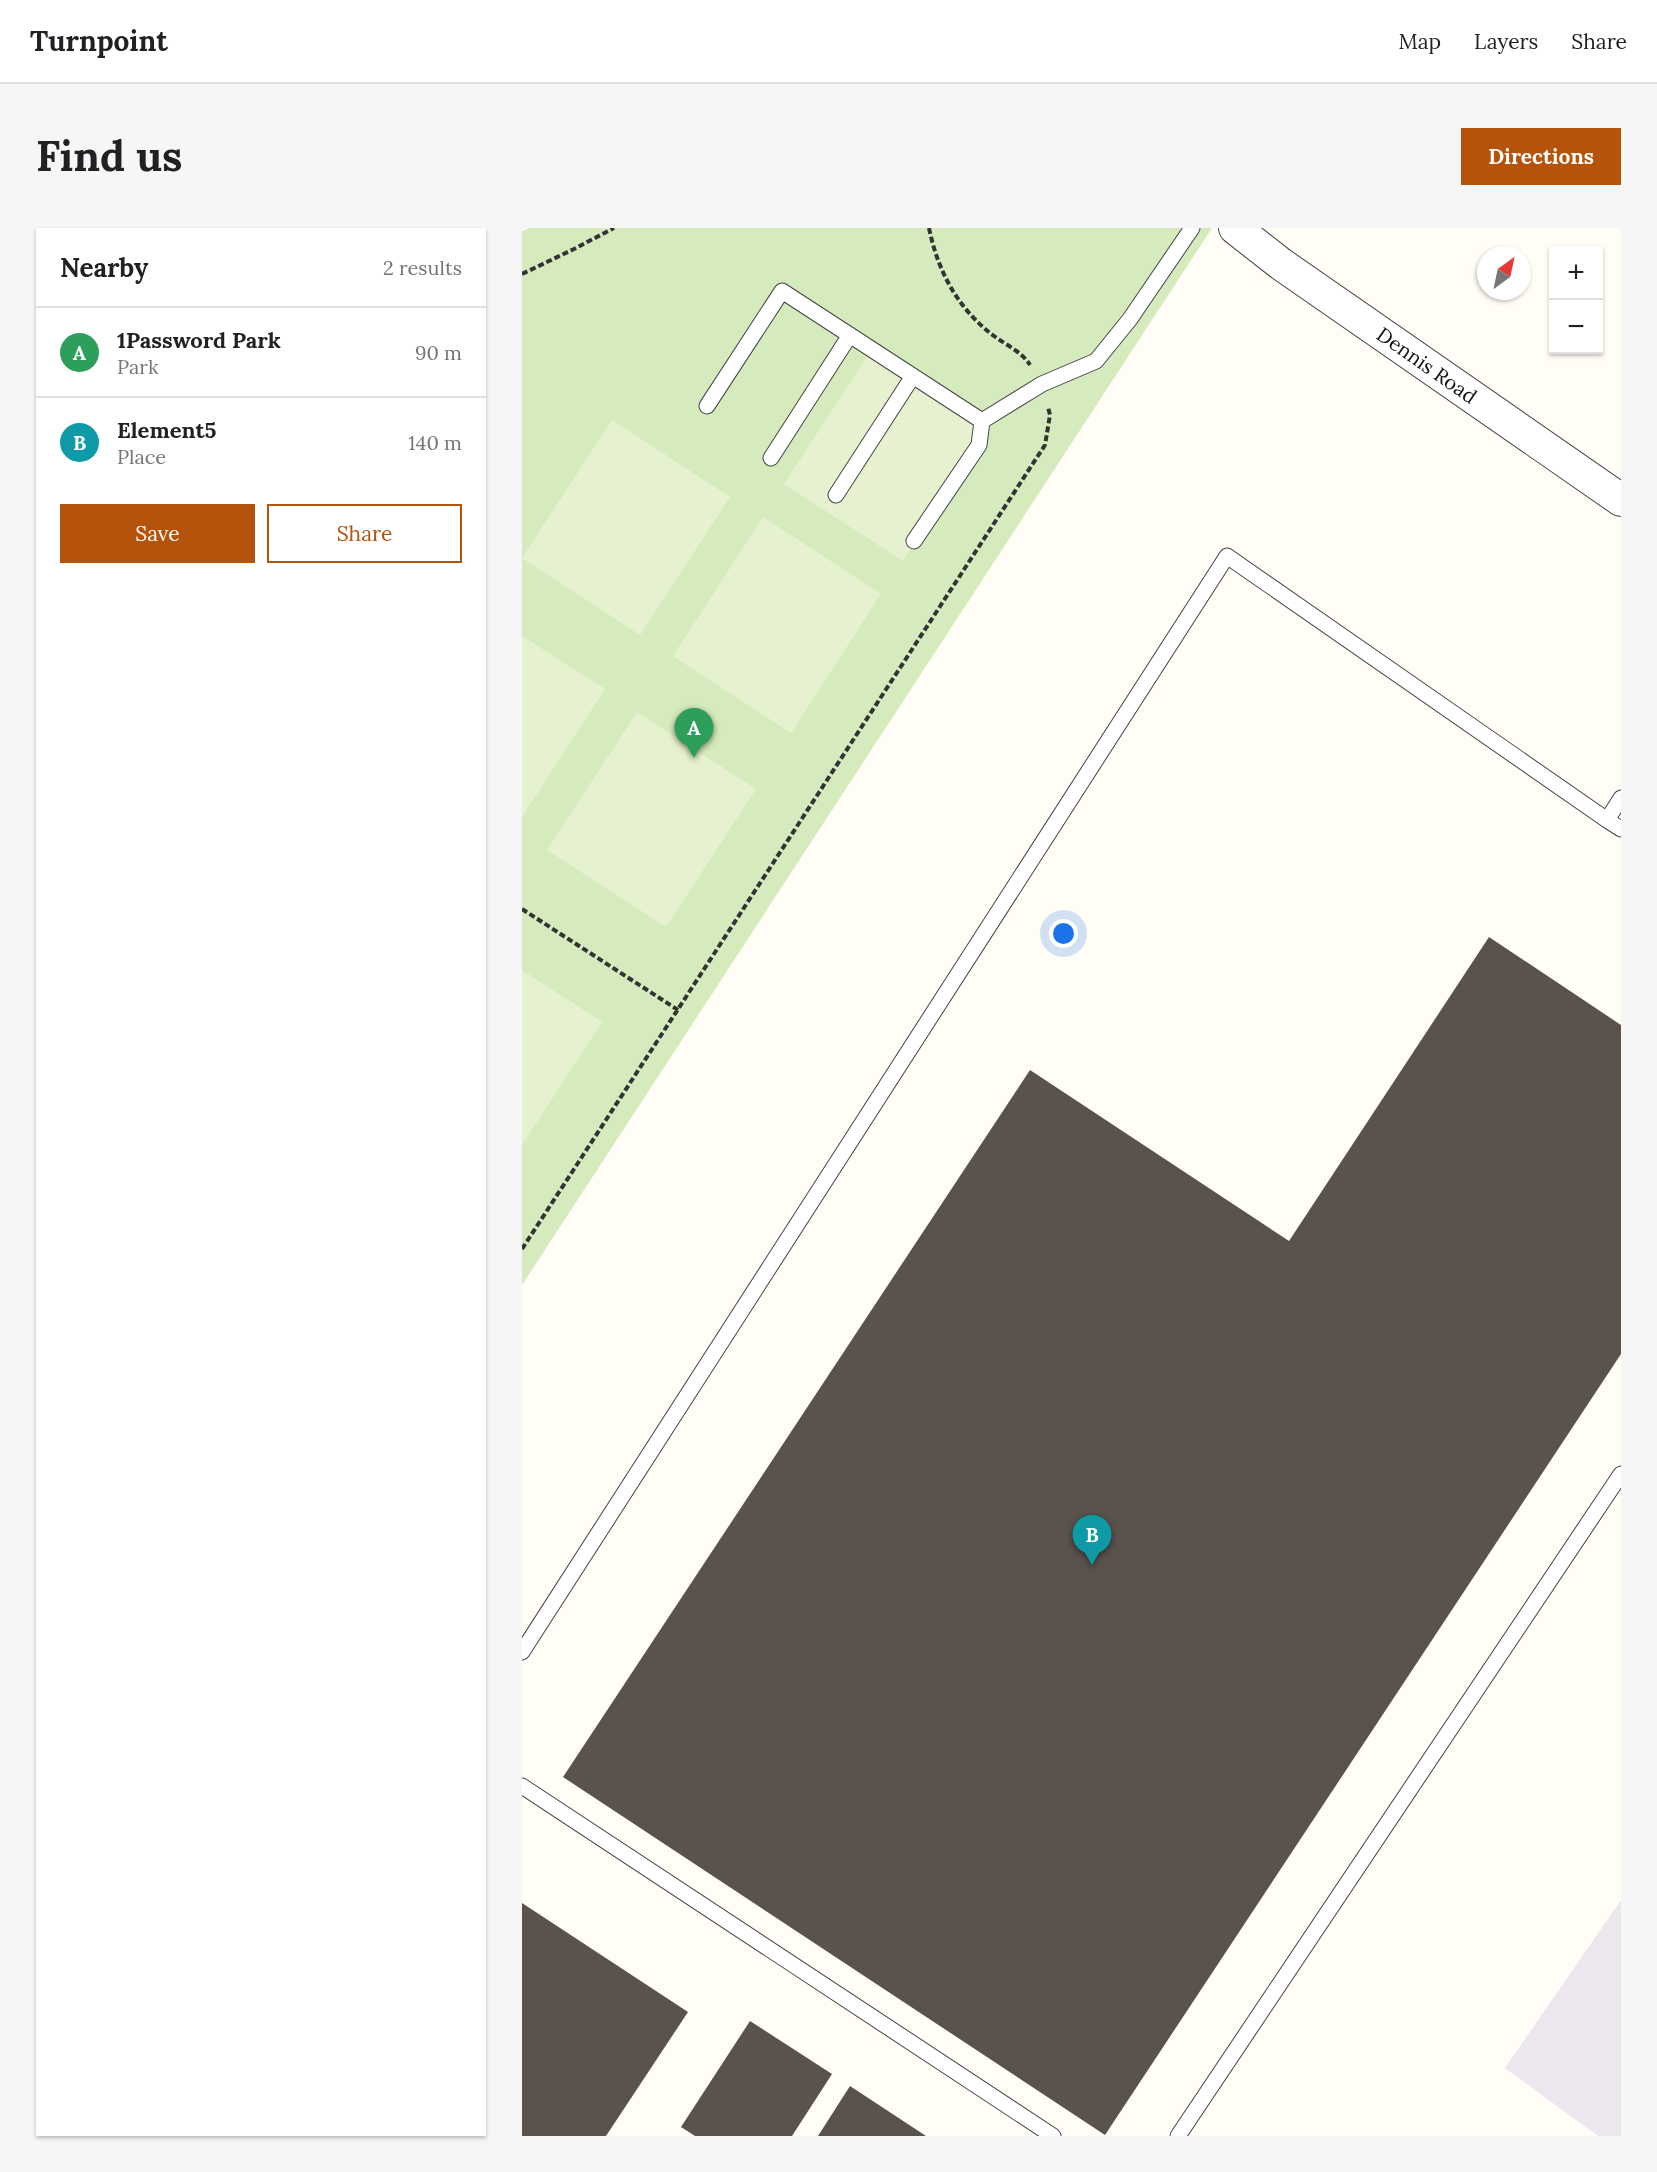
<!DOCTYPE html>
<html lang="en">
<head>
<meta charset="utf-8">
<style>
	body { margin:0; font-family:Lora,serif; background:#f6f6f6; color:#202124 }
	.controls { position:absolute; right:18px; top:18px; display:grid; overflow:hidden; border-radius:0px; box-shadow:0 2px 4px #0004 }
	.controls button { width:54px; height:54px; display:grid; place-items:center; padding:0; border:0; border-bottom:2px solid #e0e0e0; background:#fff; color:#202124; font:30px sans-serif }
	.compass { position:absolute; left:955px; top:18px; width:54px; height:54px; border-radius:50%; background:#fff; box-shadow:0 2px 4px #0004; rotate:33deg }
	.you { position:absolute; left:542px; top:706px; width:21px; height:21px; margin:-15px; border:4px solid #fff; border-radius:50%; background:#1a73e8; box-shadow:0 0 0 9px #1a73e833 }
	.badge { display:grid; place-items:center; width:39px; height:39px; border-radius:50%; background:#b45309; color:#fff; font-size:20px; font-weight:700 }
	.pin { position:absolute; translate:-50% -50px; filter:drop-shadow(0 2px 3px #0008) }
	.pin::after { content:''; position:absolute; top:32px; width:21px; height:18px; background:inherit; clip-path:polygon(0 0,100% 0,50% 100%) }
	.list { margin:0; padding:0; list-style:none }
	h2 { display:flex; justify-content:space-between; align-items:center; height:78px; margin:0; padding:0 24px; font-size:26px }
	h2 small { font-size:20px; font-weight:400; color:#757577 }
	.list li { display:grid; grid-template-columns:39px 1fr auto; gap:18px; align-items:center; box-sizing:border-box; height:90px; padding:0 24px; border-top:2px solid #e0e0e0 }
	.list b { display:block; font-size:22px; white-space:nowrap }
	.list p { margin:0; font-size:20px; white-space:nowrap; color:#757577 }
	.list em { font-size:20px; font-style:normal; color:#757577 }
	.actions { display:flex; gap:12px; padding:18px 24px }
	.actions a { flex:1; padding:14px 0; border:2px solid #b45309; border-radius:0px; text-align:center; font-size:21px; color:#b45309 }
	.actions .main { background:#b45309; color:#fff }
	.map { position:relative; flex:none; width:1099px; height:1908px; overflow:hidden; border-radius:0px }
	header { display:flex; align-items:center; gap:36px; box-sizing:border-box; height:84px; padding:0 30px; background:#fff; border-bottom:2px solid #e0e0e0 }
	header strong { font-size:28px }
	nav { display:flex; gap:33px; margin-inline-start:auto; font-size:21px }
	.intro { display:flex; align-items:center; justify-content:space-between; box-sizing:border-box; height:144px; padding:0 36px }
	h1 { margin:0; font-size:42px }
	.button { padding:15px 27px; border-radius:0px; background:#b45309; color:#fff; font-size:21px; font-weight:700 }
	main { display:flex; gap:36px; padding:0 36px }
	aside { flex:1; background:#fff; border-radius:0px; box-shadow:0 2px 4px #0004 }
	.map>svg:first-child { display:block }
</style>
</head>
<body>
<header>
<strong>Turnpoint</strong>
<nav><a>Map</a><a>Layers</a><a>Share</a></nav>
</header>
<div class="intro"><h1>Find us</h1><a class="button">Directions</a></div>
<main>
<aside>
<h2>Nearby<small>2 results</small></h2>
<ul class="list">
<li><span class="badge" style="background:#2e9e5b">A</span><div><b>1Password Park</b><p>Park</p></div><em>90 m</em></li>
<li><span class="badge" style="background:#0f9aa8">B</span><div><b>Element5</b><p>Place</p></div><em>140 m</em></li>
</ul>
<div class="actions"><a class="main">Save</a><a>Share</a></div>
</aside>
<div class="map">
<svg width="1099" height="1908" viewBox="0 0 1099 1908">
	<rect width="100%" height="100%" fill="#fffdf5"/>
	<path fill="#eee6ef" d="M1099,1672V1908H1076L983,1840Z"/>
	<path fill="#d5ebbd" d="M8,0H690L0,1057V3Z"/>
	<path fill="#e6f2cf" d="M352,118L470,195L381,333L262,256Z
		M90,192L208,269L118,407L0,330Z
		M241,289L359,366L269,505L151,428Z
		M0,408L83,461L0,589Z
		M115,484L234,561L144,699L25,622Z
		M0,742L80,794L0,917Z"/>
	<path fill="#5a524d" d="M967,709L1099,797V1126L583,1907L41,1549L508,842L767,1013Z
		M0,1675L166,1784L84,1908H0Z
		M228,1793L310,1846L270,1908H173L159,1899Z
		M328,1858L404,1908H296Z"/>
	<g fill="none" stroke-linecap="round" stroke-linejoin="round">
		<g stroke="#444" stroke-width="17">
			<path id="lane" d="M185,178L260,63L460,193L520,156L574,133L608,91L670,0
				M249,230L328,107
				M314,267L391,148
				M392,313L457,217L460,193
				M1085,592L1099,601
				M0,1424L705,328L1085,592L1099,570
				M0,1558L531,1908
				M656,1908L1099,1246"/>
		</g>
		<g stroke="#444" stroke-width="34">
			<path id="street" d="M713,0L759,36L1099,272"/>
		</g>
		<path stroke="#333" stroke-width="4" stroke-dasharray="6 3" stroke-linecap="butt" d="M407,0C416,44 436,81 472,108C484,117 500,124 508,137
			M0,46L52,21L92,0
			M0,681L156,782
			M0,1021L523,217L528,187L526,179"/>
		<use href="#lane" stroke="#fff" stroke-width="15"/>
		<use href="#street" stroke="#fff" stroke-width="32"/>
	</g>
	<g text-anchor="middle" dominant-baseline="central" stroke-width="6" stroke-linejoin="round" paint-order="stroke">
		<g font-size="20" fill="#111" stroke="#fff">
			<text transform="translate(905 137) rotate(35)">Dennis Road</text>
		</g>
	</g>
</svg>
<div class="controls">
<button>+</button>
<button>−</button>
</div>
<svg class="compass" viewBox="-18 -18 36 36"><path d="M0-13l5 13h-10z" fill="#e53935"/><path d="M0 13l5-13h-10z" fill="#757577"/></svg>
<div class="you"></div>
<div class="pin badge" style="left:172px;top:530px;background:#2e9e5b">A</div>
<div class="pin badge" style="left:570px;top:1337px;background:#0f9aa8">B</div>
</div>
</main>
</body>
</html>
